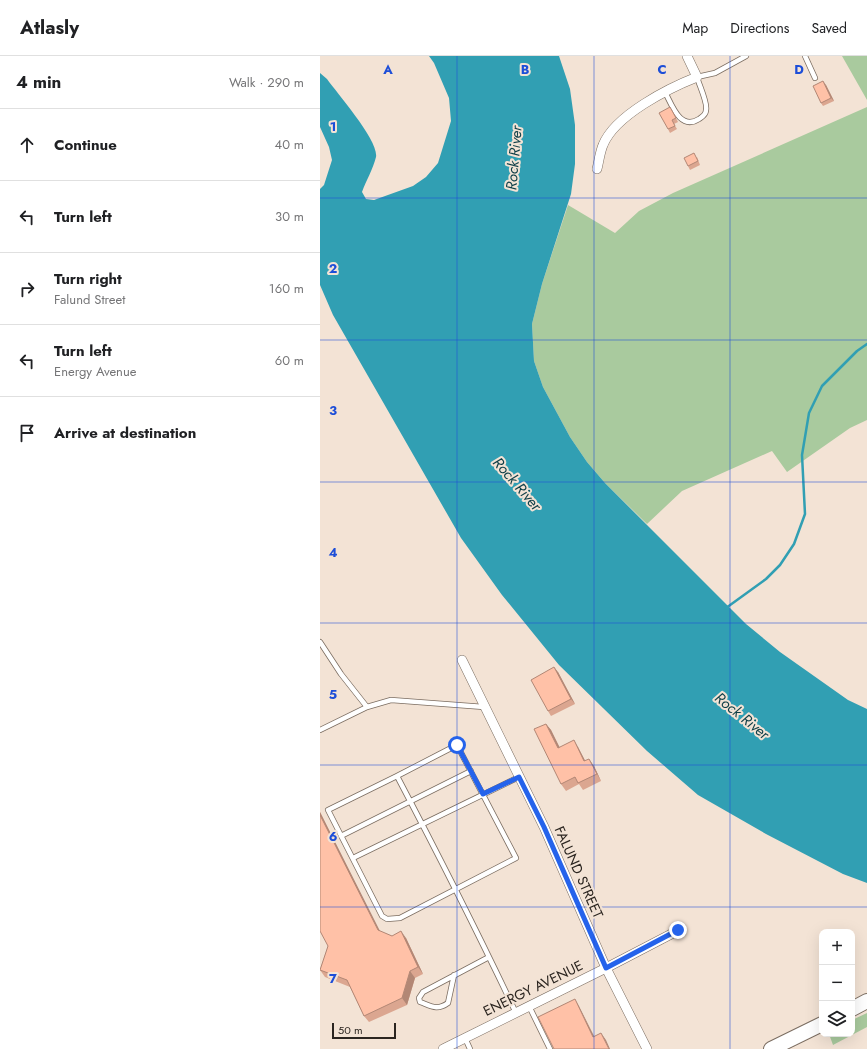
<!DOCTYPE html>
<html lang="en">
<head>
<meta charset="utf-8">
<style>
	body { margin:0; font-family:Jost,sans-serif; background:#f6f6f6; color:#202124 }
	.controls { position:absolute; right:12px; bottom:12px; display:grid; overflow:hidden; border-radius:8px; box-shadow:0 4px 16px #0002 }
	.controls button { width:36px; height:36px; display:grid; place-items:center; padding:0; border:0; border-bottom:1px solid #e0e0e0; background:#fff; color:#202124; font:20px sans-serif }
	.scale { position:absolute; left:12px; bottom:10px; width:64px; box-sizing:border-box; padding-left:4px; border:2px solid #2b2520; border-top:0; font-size:11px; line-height:14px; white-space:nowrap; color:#2b2520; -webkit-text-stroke:3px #f3e3d5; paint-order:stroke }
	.stop { position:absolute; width:12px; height:12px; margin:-9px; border:3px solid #2563eb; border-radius:50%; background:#fff }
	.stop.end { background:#2563eb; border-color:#fff; box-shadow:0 1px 4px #0008 }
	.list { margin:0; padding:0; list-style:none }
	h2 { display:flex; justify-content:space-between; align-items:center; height:52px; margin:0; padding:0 16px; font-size:17px }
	h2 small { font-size:13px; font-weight:400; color:#757577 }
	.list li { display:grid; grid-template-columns:26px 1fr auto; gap:12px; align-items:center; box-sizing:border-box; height:72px; padding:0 16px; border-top:1px solid #e0e0e0 }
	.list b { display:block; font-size:15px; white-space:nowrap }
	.list p { margin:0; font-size:13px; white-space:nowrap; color:#757577 }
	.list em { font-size:13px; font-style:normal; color:#757577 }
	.icon { flex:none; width:22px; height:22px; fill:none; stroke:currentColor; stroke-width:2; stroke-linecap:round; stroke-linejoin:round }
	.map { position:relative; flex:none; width:547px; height:993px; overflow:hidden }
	header { display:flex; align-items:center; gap:24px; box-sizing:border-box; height:56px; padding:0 20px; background:#fff; border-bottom:1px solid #e0e0e0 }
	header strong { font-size:19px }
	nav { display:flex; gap:22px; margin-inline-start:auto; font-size:14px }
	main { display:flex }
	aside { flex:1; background:#fff }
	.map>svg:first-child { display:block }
</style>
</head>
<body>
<header>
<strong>Atlasly</strong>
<nav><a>Map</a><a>Directions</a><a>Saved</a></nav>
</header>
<main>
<aside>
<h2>4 min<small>Walk · 290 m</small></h2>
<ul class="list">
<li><svg class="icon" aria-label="ahead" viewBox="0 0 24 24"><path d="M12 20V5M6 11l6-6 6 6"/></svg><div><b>Continue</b></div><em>40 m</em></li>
<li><svg class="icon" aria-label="left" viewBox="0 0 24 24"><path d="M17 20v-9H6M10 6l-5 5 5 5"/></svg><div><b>Turn left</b></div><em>30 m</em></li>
<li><svg class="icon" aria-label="right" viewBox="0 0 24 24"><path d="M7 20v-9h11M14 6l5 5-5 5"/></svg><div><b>Turn right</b><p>Falund Street</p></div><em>160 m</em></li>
<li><svg class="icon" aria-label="left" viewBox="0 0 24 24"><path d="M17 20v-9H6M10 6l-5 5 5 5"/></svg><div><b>Turn left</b><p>Energy Avenue</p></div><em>60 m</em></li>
<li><svg class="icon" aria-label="arrive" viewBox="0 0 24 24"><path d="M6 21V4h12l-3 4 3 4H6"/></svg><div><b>Arrive at destination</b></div></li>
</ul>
</aside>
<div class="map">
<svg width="547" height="993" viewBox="0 0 547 993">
	<rect width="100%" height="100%" fill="#f3e3d5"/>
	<path fill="#a9ca9e" d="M522,0H547V44Z
		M547,51V364L530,372L467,416L452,395L362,435L327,468L285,427L267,406L250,381L223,331L214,305L212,268L222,228L248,149L295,177L319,155L353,137Z
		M547,957V971L513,989L509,978H532V964Z"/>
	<path fill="#319fb3" d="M109,0H239L250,33L255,69V108L251,138L222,228L212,268L214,305L223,331L250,381L267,406L285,427L426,568L460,596L528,644L547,653V827L523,818L446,778L378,739L327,695L239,609L182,539L141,482L13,259L0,229V133L4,129L12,104L9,91L0,71V17L7,23C17,37 59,85 56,101C53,113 46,125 42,136L46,143L54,144L93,130L106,121L118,107L131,65L129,42L114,7Z"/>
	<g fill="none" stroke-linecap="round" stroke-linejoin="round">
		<path stroke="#319fb3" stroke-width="2.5" d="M406,552L446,523L460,509L474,488L485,458L482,399L489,357L502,330L537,295L547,288"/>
		<g stroke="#7b6d61" stroke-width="6">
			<path id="service" d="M485,0L495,22
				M345,36C352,49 360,75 379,63C382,61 386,59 386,54C388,47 379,29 377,21L395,17L426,0
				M0,586L21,618L47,651
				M0,674L47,651L71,644L164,651
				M77,720L137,689L196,802L80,862L67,863L62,860L8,754L77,720C118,798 158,877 196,957
				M21,780L151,715
				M33,802L199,721
				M134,919L128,947C117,955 111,950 100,946L99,942L103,936L169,901
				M209,950L230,993
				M145,982L150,993"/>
		</g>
		<g stroke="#7b6d61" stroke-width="10">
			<path id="minor" d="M277,113C279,105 280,96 283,89C295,59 349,32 377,21L367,0
				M142,604L224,771L286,912L327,993
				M123,993L286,912L359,874"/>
		</g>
		<g stroke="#7b6d61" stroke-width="16">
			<path id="primary" d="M532,953L547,945
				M451,993L502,968"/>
		</g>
		<use href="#service" stroke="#fff" stroke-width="4.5"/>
		<use href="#minor" stroke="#fff" stroke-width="9"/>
		<use href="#primary" stroke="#fff" stroke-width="14"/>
	</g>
	<path fill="#dba690" d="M506,29L514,45L503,50L501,47Z
		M352,54L358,66L354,68L357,73L350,77L348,73Z
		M377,101L380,109L370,114L368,110Z
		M238,616L255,648L231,660L228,655Z
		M226,668L231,674L239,691H258L265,705L274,710L281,725L263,734L259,728L246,735L241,728Z
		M0,756L59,875L72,880L86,882L103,918L95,922L87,949L49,966L44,960L30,931L5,921L0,914L8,890Z"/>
	<path fill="#b28775" d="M503,25L506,29L514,45L511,42Z
		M234,611L238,616L255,648L251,643Z
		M226,668L231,674L243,698L238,692Z
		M254,684L258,691L269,712L264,705Z
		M269,703L274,710L281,725L277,718Z
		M0,756L63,881L58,874L0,759Z
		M81,875L86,882L103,918L98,911Z
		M90,915L95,922L87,949L82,942Z
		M255,943L259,950L278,988L273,981Z
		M281,977L286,984L290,993H289Z"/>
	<path fill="#ffc1a7" stroke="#b28775" d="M503,25L511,42L501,47L493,30Z
		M350,51L356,62L352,64L355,70L348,73L339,57Z
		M374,97L378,105L368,110L364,102Z
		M234,611L251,643L228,655L211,624Z
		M226,668L238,692L254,684L264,705L269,703L277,718L258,727L255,721L241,728L214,673Z
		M0,759L58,874L72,880L81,875L98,911L90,915L82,942L44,960L27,924L0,914L8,890L0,875Z
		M255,943L273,981L281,977L289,993H234L218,961Z"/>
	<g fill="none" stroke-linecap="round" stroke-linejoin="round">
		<path stroke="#2563eb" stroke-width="5" d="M137,689L163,738L199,721L224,771L286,912L358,874"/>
	</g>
	<path fill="none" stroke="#1d4ed8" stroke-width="1" stroke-opacity="0.55" d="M137,0V993M274,0V993M410,0V993M0,142H547M0,284H547M0,426H547M0,567H547M0,709H547M0,851H547"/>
	<g text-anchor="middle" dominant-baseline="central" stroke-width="4" stroke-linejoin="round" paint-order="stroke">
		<g font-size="14" fill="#2b2520" stroke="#f3e3d5">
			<text transform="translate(259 816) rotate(66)">FALUND STREET</text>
			<text transform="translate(213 932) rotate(-26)">ENERGY AVENUE</text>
		</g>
		<g font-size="15" font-style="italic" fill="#0e3e47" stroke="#f3e3d5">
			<text transform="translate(194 102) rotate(-85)">Rock River</text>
			<text transform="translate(197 428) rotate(49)">Rock River</text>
			<text transform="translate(422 660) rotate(39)">Rock River</text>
		</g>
	</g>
	<g font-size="13" text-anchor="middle" font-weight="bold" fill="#1d4ed8" stroke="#f3e3d5" stroke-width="4" stroke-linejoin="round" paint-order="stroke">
		<text x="68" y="18">A</text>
		<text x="205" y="18">B</text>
		<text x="342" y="18">C</text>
		<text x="479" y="18">D</text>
		<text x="13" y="75">1</text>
		<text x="13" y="217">2</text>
		<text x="13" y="359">3</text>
		<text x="13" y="501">4</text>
		<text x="13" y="643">5</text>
		<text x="13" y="785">6</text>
		<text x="13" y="927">7</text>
	</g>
</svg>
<div class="controls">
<button>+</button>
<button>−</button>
<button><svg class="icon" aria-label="layers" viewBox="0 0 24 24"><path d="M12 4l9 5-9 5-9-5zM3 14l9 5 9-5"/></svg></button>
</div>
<div class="scale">50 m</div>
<div class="stop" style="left:137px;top:689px"></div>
<div class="stop end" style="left:358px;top:874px"></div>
</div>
</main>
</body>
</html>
